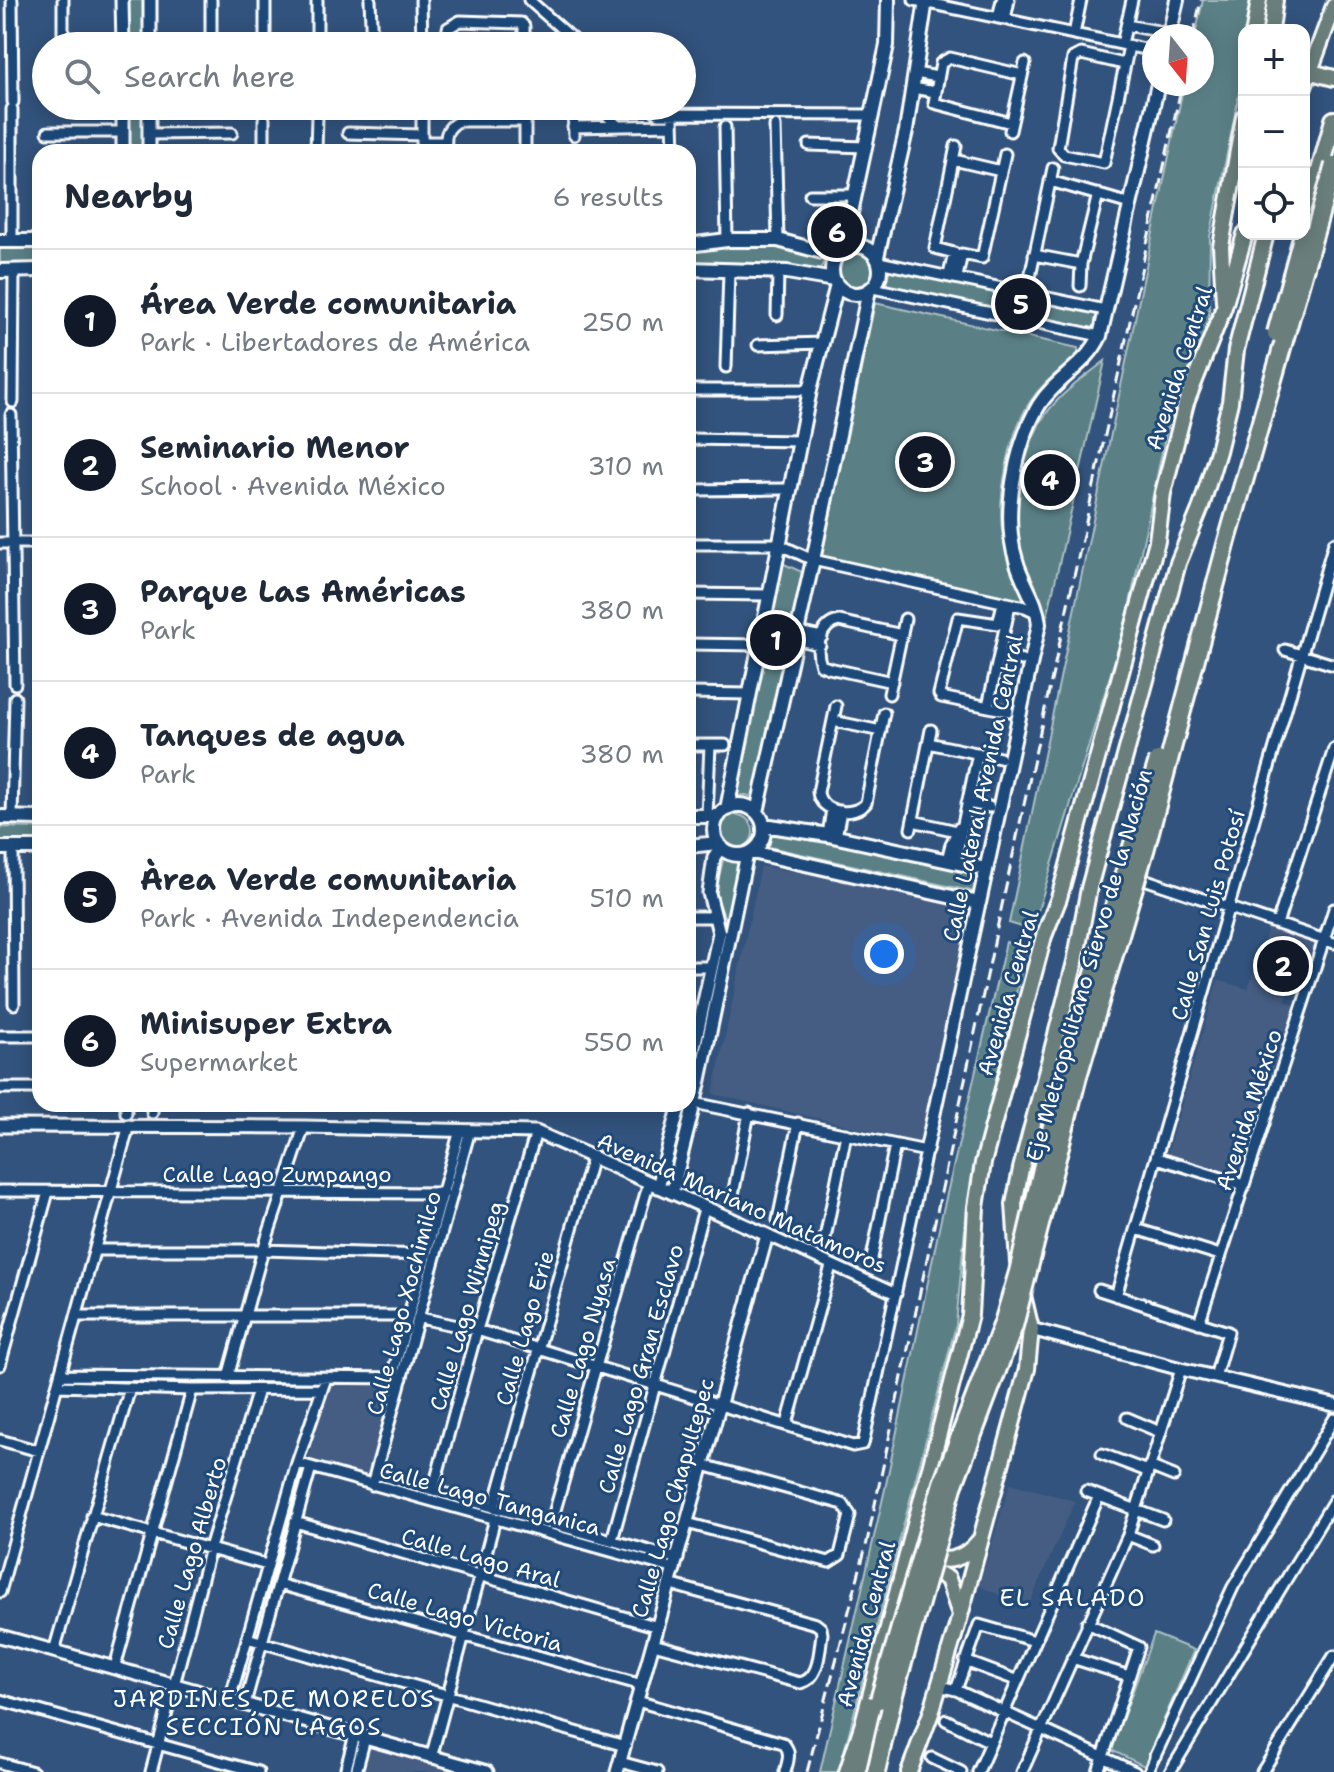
<!DOCTYPE html>
<html lang="en">
<head>
<meta charset="utf-8">
<style>
	body { margin:0; font-family:"Shantell Sans",sans-serif; background:#f6f6f7; color:#1f2937 }
	.controls { position:absolute; right:24px; top:24px; display:grid; overflow:hidden; border-radius:16px; box-shadow:0 4px 20px #0003 }
	.controls button { width:72px; height:72px; display:grid; place-items:center; padding:0; border:0; border-bottom:2px solid #e0e1e3; background:#fff; color:#1f2937; font:40px sans-serif }
	.compass { position:absolute; left:1142px; top:24px; width:72px; height:72px; border-radius:50%; background:#fff; box-shadow:0 4px 20px #0003; rotate:163deg }
	.you { position:absolute; left:884px; top:954px; width:28px; height:28px; margin:-20px; border:6px solid #fff; border-radius:50%; background:#1a73e8; box-shadow:0 0 0 12px #1a73e833 }
	.badge { display:grid; place-items:center; width:52px; height:52px; border-radius:50%; background:#111827; color:#fff; font-size:26px; font-weight:700 }
	.pin { position:absolute; translate:-50% -50%; border:4px solid #fff; box-shadow:0 2px 8px #0006 }
	.list { margin:0; padding:0; list-style:none }
	h2 { display:flex; justify-content:space-between; align-items:center; height:104px; margin:0; padding:0 32px; font-size:34px }
	h2 small { font-size:26px; font-weight:400; color:#747a83 }
	.list li { display:grid; grid-template-columns:52px 1fr auto; gap:24px; align-items:center; box-sizing:border-box; height:144px; padding:0 32px; border-top:2px solid #e0e1e3 }
	.list b { display:block; font-size:30px; white-space:nowrap }
	.list p { margin:0; font-size:26px; white-space:nowrap; color:#747a83 }
	.list em { font-size:26px; font-style:normal; color:#747a83 }
	.icon { flex:none; width:44px; height:44px; fill:none; stroke:currentColor; stroke-width:2; stroke-linecap:round; stroke-linejoin:round }
	.map { position:relative; flex:none; width:1334px; height:1772px; overflow:hidden }
	.search { position:absolute; background:#fff; box-shadow:0 4px 20px #0003; left:32px; top:32px; width:664px; height:88px; display:flex; align-items:center; gap:20px; box-sizing:border-box; padding:0 28px; border-radius:44px; color:#747a83; font-size:30px }
	.panel { position:absolute; background:#fff; box-shadow:0 4px 20px #0003; left:32px; top:144px; width:664px; height:968px; border-radius:24px }
	.map>svg:first-child { display:block }
</style>
</head>
<body>
<div class="map">
<svg width="1334" height="1772" viewBox="0 0 1334 1772">
	<rect width="100%" height="100%" fill="#32537d"/>
	<filter id="ink" filterUnits="userSpaceOnUse"><feTurbulence type="fractalNoise" baseFrequency=".0125" numOctaves="2"/><feDisplacementMap in="SourceGraphic" scale="16" xChannelSelector="R" yChannelSelector="G"/><feConvolveMatrix kernelMatrix="1 2 1 2 8 2 1 2 1" color-interpolation-filters="sRGB"/></filter>
	<g filter="url(#ink)">
		<path fill="#445d82" d="M761,866L939,898L954,909L960,921L964,938L919,1142L713,1094Z
			M1268,928L1317,943L1301,993L1289,989L1285,1001L1298,1006L1241,1178L1167,1154L1218,980L1248,989Z
			M329,1382L397,1383L370,1476L309,1458Z
			M1010,1483L1075,1501L1028,1607L979,1586Z
			M369,1748L461,1772H363Z"/>
		<path fill="#5a8086" stroke="#acc0c2" stroke-width="2" d="M127,0H145L144,46H128Z
			M1203,0H1254L1250,30H1244V70L1210,237L1209,323L1168,424L1125,627L1032,930L1009,923L1184,84H1202V36H1195Z
			M128,106H144V152H129Z
			M0,246H40V264L0,265Z
			M781,247L826,256L820,270L823,271L821,276L688,264V251L714,248Z
			M837 271a19 19 0 1 1 38 0a19 19 0 1 1-38 0Z
			M890,267L1101,312L1098,330L886,285Z
			M875,303L1078,348V354C1061,370 1043,382 1030,402C1010,432 996,500 1003,535C1007,554 1025,584 1025,599L1022,601L821,559Z
			M1105,361L1045,626C1044,614 1042,602 1037,590C1033,579 1026,568 1022,557C1011,516 1020,462 1039,425C1053,398 1082,379 1105,361Z
			M782,563L802,572L755,798L746,795L733,796L748,738L749,707Z
			M719 832a17 17 0 1 1 34 0a17 17 0 1 1-34 0Z
			M0,827L40,828V845L0,844Z
			M773,829L979,875L975,892L769,847Z
			M724,856L743,858L726,921L715,893Z
			M1006,942L1026,950L967,1207L956,1325L840,1767L838,1772H820L885,1489L941,1219Z
			M1154,1634L1194,1650L1144,1766L1111,1750Z"/>
		<g fill="none" stroke-linecap="round" stroke-linejoin="round">
			<g stroke="#fff" stroke-width="13">
				<path id="pedestrian" d="M1148,1772L1155,1756"/>
			</g>
			<g stroke="#fff" stroke-width="15">
				<path id="minor" d="M12,0L13,102
					M211,0V46
					M265,0V46
					M370,0L372,46
					M421,0L422,46
					M529,0L581,46
					M914,0L1154,51
					M998,18L1002,0
					M1005,19L1009,0
					M1127,25L1158,31
					M1074,34L1081,0
					M422,40H446
					M1122,44L1132,0
					M63,46V0
					M317,46V0
					M446,46L448,28L460,21L521,23L524,26V46
					M1124,64L1081,54L1073,58L1058,148L1064,155L1104,163L1129,46
					M915,73L938,77
					M913,88L935,92
					M422,106V152
					M573,106L574,135
					M597,106L618,126
					M649,106L659,114L873,115
					M12,109V242
					M525,110V152
					M264,119V152
					M673,119L674,152
					M1011,123L934,103L941,63L950,58L1022,75
					M775,126L778,240
					M573,127L673,125
					M725,127L727,240
					M1010,131L1025,63
					M48,132H123
					M348,133L422,135
					M149,134L232,133
					M422,142H445
					M809,145L865,147
					M422,151L445,150
					M316,152L317,116
					M446,152C445,137 445,128 459,121H525
					M954,160L1001,171
					M1050,181L1130,204
					M810,195H855
					M1034,255L1081,264
					M879,262L1105,310
					M949,275L954,253L935,248L956,146
					M957,277L962,254L982,258L1005,154
					M1030,277L1053,168
					M1080,286L1081,264L1098,194
					M873,288L1100,336
					M777,315L778,272
					M758,345L822,343
					M726,367L729,271
					M688,390H810
					M13,402L14,270
					M11,415L15,684
					M690,439L800,441
					M689,490L790,489
					M0,543H40
					M688,544H778L813,560L1025,607L1038,613
					M688,594L768,595
					M1003,603L998,624L958,618L939,694L941,697L1008,711
					M797,632L822,637
					M795,639L820,645
					M689,644L758,645
					M1285,650L1334,665
					M1000,656L1022,660
					M892,682L829,668L821,665C814,648 821,624 839,621L902,635
					M690,693L748,694
					M889,694L905,619
					M836,706L818,792C820,813 854,818 866,803L884,713
					M988,706L1010,605
					M833,721L881,731
					M928,743L1000,758
					M694,745H725
					M967,803L989,807
					M707,816L710,745
					M12,817L15,698
					M913,821L961,832
					M911,829L931,730
					M828,835L832,809
					M836,837L841,811
					M13,848L14,1004
					M947,860L951,844L959,828
					M955,862L978,753
					M1141,878L1334,943
					M688,917H715
					M1277,924L1334,749
					M688,967H711
					M0,1036H40
					M0,1088H40
					M126,1104V1113
					M152,1104V1113
					M1157,1158L1244,1185
					M0,1191L444,1193
					M733,1195L749,1113
					M778,1220L798,1123
					M1136,1229L1220,1255
					M767,1235L896,1294
					M824,1243L846,1134
					M95,1250H263L426,1255
					M871,1263L895,1145
					M1099,1290L1228,1332L1215,1377
					M1116,1296L1334,543
					M76,1316H409
					M420,1318L477,1330L853,1446L863,1444L926,1151L694,1103
					M1199,1323L1334,909
					M0,1365L48,1192
					M60,1375L402,1378
					M392,1376L460,1130
					M228,1377L263,1250L304,1127
					M57,1386L192,1390L322,1389
					M1127,1418L1160,1432
					M787,1424L831,1266
					M0,1440L39,1451
					M1102,1454L1147,1471
					M297,1463L675,1569
					M1149,1466L1174,1476
					M376,1474L678,1559
					M372,1485L470,1130
					M433,1490L477,1330L536,1132
					M1086,1491L1163,1520
					M494,1508L592,1157
					M92,1516L267,1565
					M295,1522L658,1627
					M687,1523L829,1562L840,1555L850,1515L843,1504L703,1465
					M551,1524L649,1182
					M1128,1535L1153,1545
					M612,1540L704,1209
					M278,1584L642,1685
					M0,1592L129,1125
					M1087,1623L1139,1647L1098,1772
					M247,1638L625,1746
					M653,1644L800,1683C820,1679 819,1652 822,1634L821,1628L816,1624L669,1584
					M54,1651L130,1388
					M1072,1658L1129,1676
					M965,1661L1016,1680
					M115,1667L192,1390
					M939,1686L956,1690L1135,1772
					M956,1690L979,1625L1035,1641
					M230,1699L297,1463L326,1378
					M0,1700L258,1772
					M637,1701L783,1743C792,1752 788,1761 785,1772
					M245,1703L311,1467
					M946,1720L990,1742
					M1155,1756L1233,1587L1334,1419
					M431,1758L495,1519
					M932,1758L961,1772
					M620,1762L657,1772
					M0,1763L33,1772
					M151,1772L210,1548L258,1390
					M345,1772L355,1735
					M356,1772L365,1738
					M978,1772L1099,1496
					M1022,1772L1128,1535L1181,1369
					M1170,1772L1334,1500
					M1262,1772L1334,1656"/>
			</g>
			<g stroke="#fff" stroke-width="17">
				<path id="tertiary" d="M122,0L123,46
					M150,46V0
					M123,106V152
					M149,152V106
					M688,1075L719,933L709,893L714,857L721,847
					M0,1126L304,1127L536,1132L767,1235L617,1772
					M926,1151L979,903
					M658,1187L680,1104
					M672,1193L700,1080L747,854
					M1031,1329L1181,1369L1334,1405
					M0,1636L487,1772"/>
			</g>
			<g stroke="#fff" stroke-width="18">
				<path id="secondary" d="M1169,36L1177,0
					M0,241H40
					M688,245L727,240H778L837,256
					M832 270a24 24 0 1 1 48 0a24 24 0 1 1-48 0Z
					M843,250L887,45L888,0
					M877,257L906,131L926,0
					M688,269L787,272L834,280
					M0,271L40,270
					M714 830a25 25 0 1 1 50 0a25 25 0 1 1-50 0Z
					M727,809L810,390L837,285
					M757,812L813,560L869,290
					M688,816H719
					M0,817L40,818
					M764,825L828,835L986,869
					M688,846L718,843
					M0,848H40
					M752,852L979,903L1039,624C1037,600 1022,583 1016,560C1002,515 1015,445 1039,405C1056,378 1087,365 1100,336L1158,84"/>
			</g>
			<g stroke="#fff" stroke-width="20">
				<path id="trunk" d="M1254,30L1259,0
					M1271,30L1275,0
					M1304,70L1334,78
					M1304,87L1334,6
					M1224,302L1221,246L1244,117
					M1018,1262L1014,1204L1021,1169L1075,962L1089,888L1178,563L1201,507L1218,451L1230,402L1236,350L1266,234
					M926,1551C944,1568 965,1558 979,1541
					M919,1574L936,1572L948,1579L959,1612
					M847,1772L863,1723L970,1315L976,1207L983,1163L1044,936L1059,898L1157,541L1163,493L1186,403L1224,307L1245,234
					M909,1772L931,1713L960,1616L1027,1369L1031,1329L1022,1291"/>
			</g>
			<g stroke="#fff" stroke-width="22">
				<path id="motorway" d="M1304,229L1334,120
					M856,1772L879,1700"/>
			</g>
			<use href="#pedestrian" stroke="#1f4a7a" stroke-width="7"/>
			<use href="#minor" stroke="#1f4a7a" stroke-width="9"/>
			<use href="#tertiary" stroke="#1f4a7a" stroke-width="11"/>
			<use href="#secondary" stroke="#1f4a7a" stroke-width="12"/>
			<use href="#trunk" stroke="#6b7f7c" stroke-width="14"/>
			<use href="#motorway" stroke="#6b7f7c" stroke-width="16"/>
			<path stroke="#fff" stroke-width="3" stroke-dasharray="12 6" stroke-linecap="butt" d="M1193,36L1201,0
				M807,1772L867,1542L1002,905L1182,84"/>
			<g stroke="#fff" stroke-width="22" stroke-linecap="butt">
				<path id="motorway-bridge" d="M1276,333L1303,234
					M879,1700L942,1483L1003,1323L1018,1272L1064,1074L1158,760
					M876,1772L893,1698L953,1487L1014,1326L1078,1076L1146,847L1227,541L1334,165"/>
			</g>
			<use href="#motorway-bridge" stroke="#6b7f7c" stroke-width="16"/>
		</g>
	</g>
	<g text-anchor="middle" dominant-baseline="central" stroke-width="6" stroke-linejoin="round" paint-order="stroke">
		<g font-size="22" fill="#fff" stroke="#1f4a7a">
			<text transform="translate(1179 368) rotate(-72)">Avenida Central</text>
			<text transform="translate(983 788) rotate(-78)">Calle Lateral Avenida Central</text>
			<text transform="translate(1208 915) rotate(-74)">Calle San Luis Potosí</text>
			<text transform="translate(1089 965) rotate(-74)">Eje Metropolitano Siervo de la Nación</text>
			<text transform="translate(1008 993) rotate(-74)">Avenida Central</text>
			<text transform="translate(1249 1110) rotate(-72)">Avenida México</text>
			<text x="277" y="1174">Calle Lago Zumpango</text>
			<text transform="translate(742 1203) rotate(24)">Avenida Mariano Matamoros</text>
			<text transform="translate(404 1303) rotate(-75)">Calle Lago Xochimilco</text>
			<text transform="translate(467 1306) rotate(-74)">Calle Lago Winnipeg</text>
			<text transform="translate(525 1328) rotate(-74)">Calle Lago Erie</text>
			<text transform="translate(583 1348) rotate(-74)">Calle Lago Nyasa</text>
			<text transform="translate(641 1369) rotate(-74)">Calle Lago Gran Esclavo</text>
			<text transform="translate(673 1498) rotate(-74)">Calle Lago Chapultepec</text>
			<text transform="translate(490 1499) rotate(15)">Calle Lago Tanganica</text>
			<text transform="translate(192 1553) rotate(-74)">Calle Lago Alberto</text>
			<text transform="translate(481 1558) rotate(16)">Calle Lago Aral</text>
			<text transform="translate(465 1617) rotate(16)">Calle Lago Victoria</text>
			<text transform="translate(866 1624) rotate(-75)">Avenida Central</text>
		</g>
		<g font-size="24" letter-spacing="2" fill="#fff" stroke="#1f4a7a">
			<text x="1073" y="1598">EL SALADO</text>
			<text x="274" y="1699">JARDINES DE MORELOS<tspan x="274" dy="28">SECCIÓN LAGOS</tspan></text>
		</g>
	</g>
</svg>
<div class="controls">
<button>+</button>
<button>−</button>
<button><svg class="icon" aria-label="locate" viewBox="0 0 24 24"><circle cx="12" cy="12" r="6"/><path d="M12 2v4M12 18v4M2 12h4M18 12h4"/></svg></button>
</div>
<svg class="compass" viewBox="-18 -18 36 36"><path d="M0-13l5 13h-10z" fill="#e53935"/><path d="M0 13l5-13h-10z" fill="#747a83"/></svg>
<div class="you"></div>
<div class="pin badge" style="left:776px;top:640px">1</div>
<div class="pin badge" style="left:1283px;top:966px">2</div>
<div class="pin badge" style="left:925px;top:462px">3</div>
<div class="pin badge" style="left:1050px;top:480px">4</div>
<div class="pin badge" style="left:1021px;top:304px">5</div>
<div class="pin badge" style="left:837px;top:232px">6</div>
<div class="search"><svg class="icon" aria-label="search" viewBox="0 0 24 24"><circle cx="10" cy="10" r="6"/><path d="M15 15l6 6"/></svg>Search here</div>
<section class="panel">
<h2>Nearby<small>6 results</small></h2>
<ul class="list">
<li><span class="badge">1</span><div><b>Área Verde comunitaria</b><p>Park · Libertadores de América</p></div><em>250 m</em></li>
<li><span class="badge">2</span><div><b>Seminario Menor</b><p>School · Avenida México</p></div><em>310 m</em></li>
<li><span class="badge">3</span><div><b>Parque Las Américas</b><p>Park</p></div><em>380 m</em></li>
<li><span class="badge">4</span><div><b>Tanques de agua</b><p>Park</p></div><em>380 m</em></li>
<li><span class="badge">5</span><div><b>Àrea Verde comunitaria</b><p>Park · Avenida Independencia</p></div><em>510 m</em></li>
<li><span class="badge">6</span><div><b>Minisuper Extra</b><p>Supermarket</p></div><em>550 m</em></li>
</ul>
</section>
</div>
</body>
</html>
